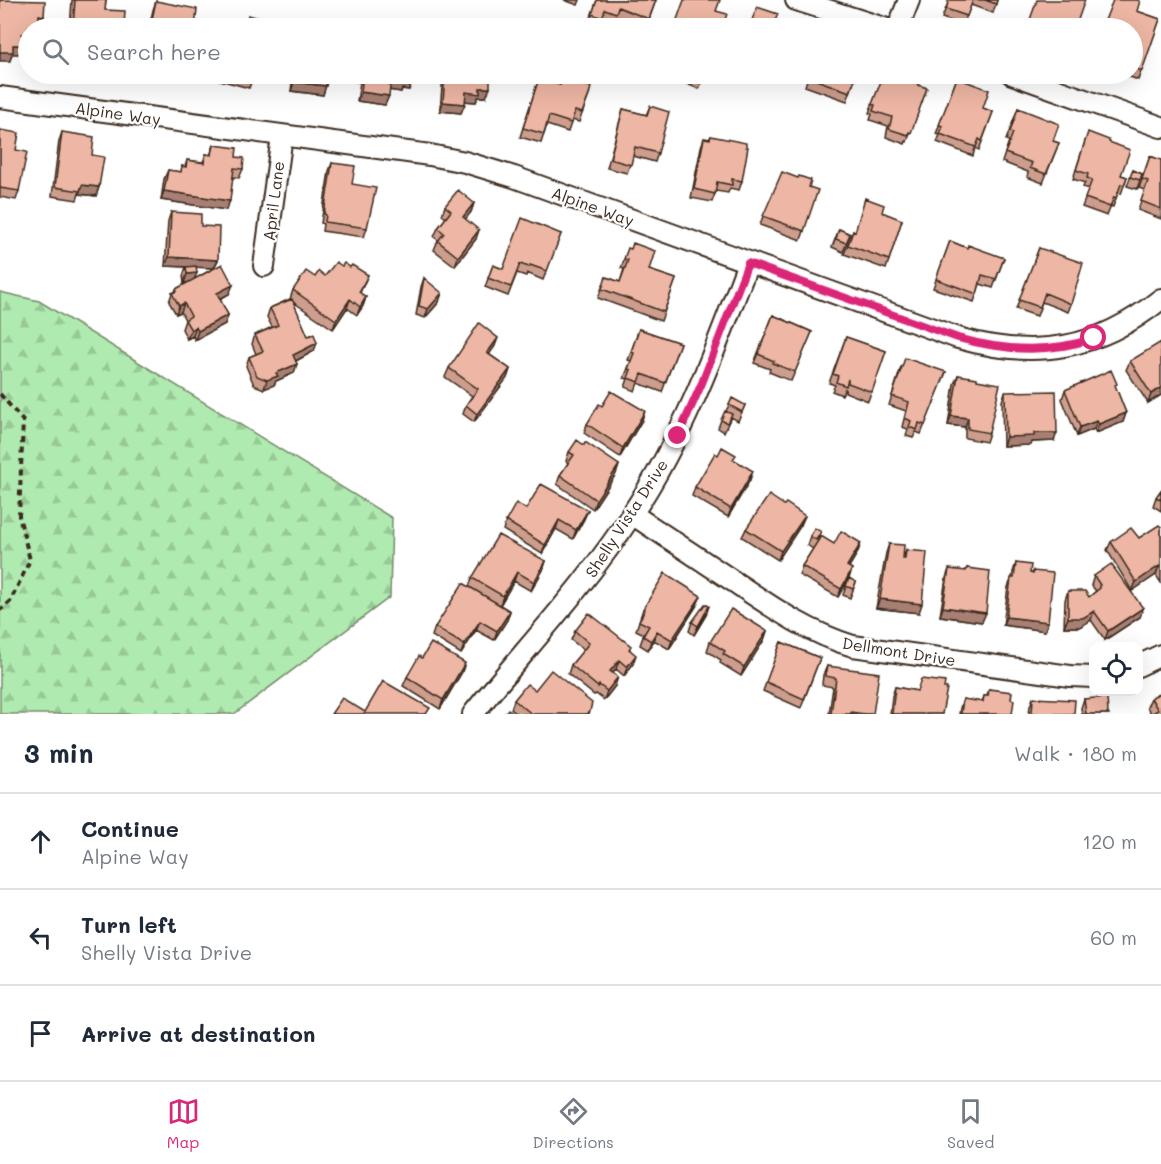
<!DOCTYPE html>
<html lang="en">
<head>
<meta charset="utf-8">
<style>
	body { margin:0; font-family:Mali,sans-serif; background:#f2f2f3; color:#1f2937 }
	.controls { position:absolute; right:18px; bottom:18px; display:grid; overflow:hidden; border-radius:12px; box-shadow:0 6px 24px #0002 }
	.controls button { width:54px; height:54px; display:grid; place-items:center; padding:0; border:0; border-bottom:2px solid #e0e1e3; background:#fff; color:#1f2937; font:30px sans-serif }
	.stop { position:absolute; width:18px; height:18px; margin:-14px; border:4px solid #db2777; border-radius:50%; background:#fff }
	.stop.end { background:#db2777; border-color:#fff; box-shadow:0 2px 6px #0008 }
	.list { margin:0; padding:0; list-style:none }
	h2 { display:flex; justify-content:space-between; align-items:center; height:78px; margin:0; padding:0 24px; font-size:26px }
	h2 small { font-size:20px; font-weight:400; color:#747a83 }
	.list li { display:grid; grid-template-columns:39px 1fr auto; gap:18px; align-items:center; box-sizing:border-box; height:96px; padding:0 24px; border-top:2px solid #e0e1e3 }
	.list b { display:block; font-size:22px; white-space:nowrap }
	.list p { margin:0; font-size:20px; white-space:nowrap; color:#747a83 }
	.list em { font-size:20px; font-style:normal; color:#747a83 }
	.icon { flex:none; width:33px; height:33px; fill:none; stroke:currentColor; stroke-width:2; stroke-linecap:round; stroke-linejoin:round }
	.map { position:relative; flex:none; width:1161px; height:714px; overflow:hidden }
	.search { position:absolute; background:#fff; box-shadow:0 6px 24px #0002; left:18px; right:18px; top:18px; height:66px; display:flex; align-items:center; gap:15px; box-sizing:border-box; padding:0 21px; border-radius:33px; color:#747a83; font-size:22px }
	.sheet { height:366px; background:#fff }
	nav { display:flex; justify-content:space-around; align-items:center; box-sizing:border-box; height:84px; border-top:2px solid #e0e1e3; background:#fff; font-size:16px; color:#747a83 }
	nav a { display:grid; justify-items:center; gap:3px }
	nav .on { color:#db2777 }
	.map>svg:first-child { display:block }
</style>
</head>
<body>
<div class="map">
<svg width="1161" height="714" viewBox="0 0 1161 714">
	<defs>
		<pattern id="forest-firs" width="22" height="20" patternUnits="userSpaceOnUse" patternTransform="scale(1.5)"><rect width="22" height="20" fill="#afeab0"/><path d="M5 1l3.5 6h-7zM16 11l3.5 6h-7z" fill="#97c997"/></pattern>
	</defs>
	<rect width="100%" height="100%" fill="#fff"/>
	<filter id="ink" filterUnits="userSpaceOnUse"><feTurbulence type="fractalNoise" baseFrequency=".0167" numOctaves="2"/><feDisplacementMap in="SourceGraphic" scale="12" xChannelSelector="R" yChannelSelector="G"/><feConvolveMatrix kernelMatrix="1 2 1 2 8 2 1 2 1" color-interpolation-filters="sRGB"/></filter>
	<g filter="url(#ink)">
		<path fill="url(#forest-firs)" stroke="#758a67" stroke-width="1.5" d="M0,292L39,301L392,518L390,597L234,714H0Z"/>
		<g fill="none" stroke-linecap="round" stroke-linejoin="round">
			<g stroke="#3b2a1e" stroke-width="24">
				<path id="minor" d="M796,0L884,28
					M898,28L909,0
					M1012,74L1161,127
					M0,97L430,155L465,162L514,177L958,338C1035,360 1098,350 1161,299
					M264,266L282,136
					M632,514C667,537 701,560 736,583C773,608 809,633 853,646L1070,676L1094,677
					M1138,666L1161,655
					M473,714C527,647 585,586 632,514C684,436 715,350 748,263"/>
			</g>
			<path stroke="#3b2a1e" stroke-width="4" stroke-dasharray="6 4.5" stroke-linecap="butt" d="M0,394L23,421L19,516L30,560L10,602L0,610"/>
			<use href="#minor" stroke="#fff" stroke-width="20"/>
		</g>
		<path fill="#cd9d8d" stroke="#3b2a1e" stroke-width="1.5" fill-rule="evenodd" d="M72,0H106L105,10L124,26L123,28H70Z
			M564,0H580L578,5Z
			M597,0H656L646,28L615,16L613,22L602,18L599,27L589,23Z
			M949,0H997L993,13L971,5L963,25L942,18Z
			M156,1L195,28H149L153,10Z
			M1137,11L1160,19L1138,80L1122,74H1132V28Z
			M143,74H163L162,77Z
			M218,74H254L249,88L216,79Z
			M293,74H339L338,78L327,76L323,95L291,91Z
			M353,74H413L412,81L409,90L402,89L401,92L389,90L385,105L357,101L360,82L352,81Z
			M443,74H490L486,97H478L476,102L465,101L461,113L440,111Z
			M563,74L582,84L589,95L579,122L572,120L568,132L547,125L541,143L520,137L539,78L559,85Z
			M685,74H705L699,89L682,82Z
			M762,74H782L779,80Z
			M809,74H857L847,101L805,86Z
			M884,74L927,88L907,142L906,141L905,144L886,137L888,126L870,120L872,114L869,113Z
			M957,78L983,108L993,112L979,150L975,148L973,156L937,142L940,135L936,134Z
			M650,106L658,153L655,162L633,156L627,173L607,168L623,109L646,115Z
			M1018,108L1053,141L1059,143L1043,183L1027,177L1028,172L1002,162L1009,141L1006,140Z
			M0,130L16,150L19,191L16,200L0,197Z
			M62,132L92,155L99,187L96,196L79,194L77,200L52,196L59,141Z
			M711,136L742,181L739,190L730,188L728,193L716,191L712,202L691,198L701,147L704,138L709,139Z
			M1085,141L1109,142L1121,175L1127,177L1121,194L1118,193L1113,207L1111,206L1107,216L1082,207L1089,189L1083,187L1085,183L1073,179Z
			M214,145L236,157L243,169L239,178L233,177L226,210L161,200L164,179L168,170L181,172L182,166L185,167L187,160L203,162L206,154L210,155Z
			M1150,156L1161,160V219L1138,210L1145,190L1139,188Z
			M332,163L352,184L367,228L364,237L322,231L323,224L321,223L329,171Z
			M1133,170L1142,174L1137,189L1127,186Z
			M809,187L804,231L801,240L760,225L763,216Z
			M474,203L471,212L465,219L476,239L455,266L434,250L438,240L434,237L438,228L446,218L442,215L445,206Z
			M171,212L201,226L218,260L214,268L229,294L220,299L228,315L225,324L195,340L193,336L187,339L182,329L185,320L181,312L176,314L169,302L172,293L175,292L176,289L187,283H184L183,276L186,267H188L165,266L168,221ZM196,267L214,268L195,279Z
			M902,220L886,269L844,254L853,231H854Z
			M839,229L850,234L843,252L832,247Z
			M561,234L543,280L527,273L526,276L517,273L508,296L485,287L493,265L503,269Z
			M950,241L967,248L1004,258L993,288L980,284L974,302L933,288Z
			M1039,248L1071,304L1068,312L1042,302L1037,316L1016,309Z
			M625,257L649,270L676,279L661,321L598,298L606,277L620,282L624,269L621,268Z
			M342,266L350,267L368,275L360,293L366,297L363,306L357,315L347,308L333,329L293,302L314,351L296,361L294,373L276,381L274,385L264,389L254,385L246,366L249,357L256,354L252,344L255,335L272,327L267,317L270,308L290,299L293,290L325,276Z
			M424,278L439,302L425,318L416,315L421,287Z
			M773,315L812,332L791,381L769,372L770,369L754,363Z
			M639,329L680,343L662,392L638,383L635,391L625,387L628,379L624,378L631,361L628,360Z
			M846,337L886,351L868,401L845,392V388L842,395L832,391L835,385L829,383Z
			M495,346L489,354L510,369L507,378L474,422L463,414L466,405L472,396L445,377L449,368Z
			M1130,361L1161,395L1148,403L1126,370Z
			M901,367L946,372L921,434L916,432L913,438L906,436L908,429L902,427L906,411L889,405Z
			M958,375L977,380L989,433L986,442L965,438V427L948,425L954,384Z
			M1116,388L1126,413L1123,422L1096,433L1094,429L1077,436L1062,399L1065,390Z
			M1005,392L1054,441L1032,442L1031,445L1003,446L1002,401Z
			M729,405H745L738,421L731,417L724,432L718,428L721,420L726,411Z
			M642,420L620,457L584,433L587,424Z
			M584,445L619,465L616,474L593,509L557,484L560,475L568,463L566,461L569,452Z
			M718,455L734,460L750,480L728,517L692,496L695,487Z
			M1161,490V511L1153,506L1156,497Z
			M526,509L588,510L584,519L573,539L556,529L542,554L503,530L506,521Z
			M801,525L778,560L742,537L746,529Z
			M1161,527V583L1156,575L1132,591L1107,550L1111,542L1139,538Z
			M821,532L818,540L834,544L858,552L849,567L852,569L849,578L838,597L799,575L802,566L813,549L807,545L810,536Z
			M889,544L903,558L906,550L919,613L876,608L886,553Z
			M546,561L543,570L531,591L514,581L500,605L510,611L507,620L494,640L476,630L461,654L432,636L435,627L469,587L472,578Z
			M1016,563L1030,573L1032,574L1033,571L1048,622L1045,631L1003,625L1008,587L1012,578L1013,572Z
			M967,568L982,622L940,616L946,578L949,569L965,571Z
			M1094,576L1143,608L1140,617L1105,640L1091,620L1080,627H1064L1065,600L1068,591L1089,597L1096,591L1091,585Z
			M856,582L850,598L843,595L846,586Z
			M697,605L669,649L654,640L648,650L640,645L644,634L636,630L643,609Z
			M706,615L694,635L689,631L692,622Z
			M575,631L630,649L633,664L624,676L616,669L613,673L615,686L604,700L596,694L594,695L568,674L571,665L584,650L571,640Z
			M767,631L764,640L741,676L720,663L721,660L707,651L710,642Z
			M781,642L820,658L801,708L763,691Z
			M422,658L462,672L440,709L403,686L407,677Z
			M827,666L873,714H829L833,687L822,685L823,675Z
			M895,687L917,691L944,688L942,714H890L892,696Z
			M989,689L1011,699L1012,714H959L960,708L963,699L982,702L984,696H987Z
			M535,690L590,711L589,714H517L511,709L514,700Z
			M1033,698L1074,714H1029L1030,706Z
			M1151,698L1161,714H1151L1147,707Z
			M1084,699L1108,714H1082L1081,708Z"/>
		<path fill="#a77f73" stroke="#3b2a1e" stroke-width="1.5" d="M39,15L44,16L41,25L35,24Z
			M22,34H28V43H19Z
			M13,45H22L19,54H12L10,61H0V52Z
			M326,74H339L338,78L325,76Z
			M355,74H363L360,82L352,81Z
			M405,80L412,81L409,90L402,89L401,92L387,90L391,81Z
			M294,82L326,86L323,95L291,91Z
			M480,88H490L486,97H478L476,102L462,101L466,92Z
			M361,92L389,96L385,105L357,101Z
			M443,102L465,104L461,113L440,111Z
			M82,185L99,187L96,196L79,194Z
			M164,191L230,201L226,210L161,200Z
			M474,203L471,212L460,226L463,217Z
			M479,230L476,239L455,266L458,257Z
			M169,257L218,260L214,268L165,266Z
			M197,273L193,282L184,283L187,274Z
			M233,285L229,294L213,302L217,293Z
			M442,293L439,302L425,318L428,309Z
			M366,297L363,306L357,315L360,307Z
			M350,299L347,308L333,329L336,320Z
			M184,303L181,312L176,314L179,306Z
			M228,315L225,324L195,340L198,331Z
			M196,327L193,336L187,339L191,330Z
			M498,338L495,346L484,362L487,353Z
			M317,343L314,351L290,364L293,355Z
			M297,364L294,373L276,381L274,385L264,389L267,380L276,373Z
			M510,369L507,378L474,422L477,414Z
			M1161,388V395L1148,403L1151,394Z
			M645,411L642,420L620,457L623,448Z
			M1126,413L1123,422L1096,433L1099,424Z
			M951,416L968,418L965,427L948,425Z
			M1097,421L1094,429L1077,436L1080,427Z
			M1034,433H1057L1054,441L1032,442L1031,445L1003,446L1006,437Z
			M619,465L616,474L593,509L596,500Z
			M753,471L750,480L728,517L731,509Z
			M588,510L584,519L573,539L576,530Z
			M805,516L801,525L778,560L781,551Z
			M559,520L556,529L542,554L545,545Z
			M861,543L858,552L844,575L847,566Z
			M546,561L543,570L531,591L534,582Z
			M1159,566L1156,575L1132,591L1136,582Z
			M852,569L849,578L838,597L841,589Z
			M517,572L514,581L500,605L503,596Z
			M701,596L697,605L669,649L672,640Z
			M880,599L922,604L919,613L876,608Z
			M709,606L706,615L694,635L698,626Z
			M943,607L986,613L982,622L940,616Z
			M1143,608L1140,617L1105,640L1108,631Z
			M510,611L507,620L494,640L497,631Z
			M1094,611L1091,620L1080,627H1064L1068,618Z
			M1006,617L1048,622L1045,631L1003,625Z
			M480,621L476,630L461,654L464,645Z
			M657,631L654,640L648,650L651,641Z
			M767,631L764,640L741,676L744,667Z
			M636,655L633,664L624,676L627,667Z
			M619,660L616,669L607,680L610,671Z
			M465,663L462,672L440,709L443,700Z
			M618,677L615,686L604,700L607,691Z"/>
		<path fill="#eeb6a4" stroke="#3b2a1e" stroke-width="1.5" d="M0,0L45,1L44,16L39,15L38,28H28V34H22V45H13V52H0Z
			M75,0H106L105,10L125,11L124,26H120V28H73Z
			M597,0H656L649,19L618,7L616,13L605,9L602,18L592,14Z
			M684,0H720L716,11L727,14L722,28H674Z
			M949,0H973L967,16L946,9Z
			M985,0H997L996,4Z
			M1037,0H1085L1075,28H1027Z
			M1113,0H1137L1140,1L1137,11L1160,19L1142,71L1132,67V28H1102Z
			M156,1L197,9L195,28H150Z
			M757,7L778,14L772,28H749Z
			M248,15L272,21L270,28H218L220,23L231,26L233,22L236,23L237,19L246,22Z
			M233,74H254L253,79Z
			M295,74H328L326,86L294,82Z
			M363,74H413L412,81L405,80L404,83L391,81L389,96L361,92Z
			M445,74H490V88H480V94L466,92L465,104L443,102Z
			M563,74H575L584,76L582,84L591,87L589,95L582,113L575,111L571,123L549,116L544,134L523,128L539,78L560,85Z
			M686,74H705L702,80Z
			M809,74H857L850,92L808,77Z
			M884,74H919L922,75L918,85L927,88L911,133L909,132L908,135L889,129L892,117L873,111L875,105L872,104Z
			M957,78L989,90L983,108L993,112L982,141L979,139L976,147L940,134L943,126L939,125Z
			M650,106L669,112L658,153L635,147L631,165L610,159L623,109L647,115Z
			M1018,108L1059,124L1053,141L1059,143L1046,174L1030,168L1032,163L1005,153L1013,133L1010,132Z
			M0,130L19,133L16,150L27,152L19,191L0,188Z
			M62,132L94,137L92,155L104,157L99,187L82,185L80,191L55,187Z
			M1088,132L1109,140V142L1130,150L1121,175L1127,177L1124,185L1121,184L1116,198L1114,197L1110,207L1085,198L1092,180L1087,178L1088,174L1076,170Z
			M711,136L746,143V147H748L742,181L732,179V185L717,182L715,194L694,189L704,138L710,139Z
			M214,145L237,148L236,157L244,158L243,169L234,168L230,201L164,191L168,170L181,172L182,166L186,167L187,160L204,163L206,154L212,155Z
			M1150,156L1161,160V209L1141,201L1148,181L1142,179Z
			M332,163L355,166L352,184L376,188L367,228L325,222L326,215L324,214Z
			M1133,170L1142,174L1140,180L1130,177Z
			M782,172L798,178L799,176L811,180L809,187L818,190L804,231L763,216Z
			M458,190L474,203L463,217L479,230L458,257L438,241L444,233L438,228L451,211L445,206Z
			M865,198L884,205L882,212L902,220L889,260L848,245L853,231L855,232Z
			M171,212L201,214V226L219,227L218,260L169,257Z
			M522,218L561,234L547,271L530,265L529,267L520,264L511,287L488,278L493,265L503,269Z
			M839,229L850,234L846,243L836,239Z
			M950,241L967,248L968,245L1004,258L996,279L982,275L977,294L936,279Z
			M633,243L655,251L649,270L676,279L664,312L602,289L606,277L620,282L628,260L624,259L628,248L631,249Z
			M1039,248L1083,263L1071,304L1045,293L1040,307L1019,300Z
			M336,262L342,266L344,263L350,267L352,265L368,275L359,292L366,297L360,307L350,299L336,320L293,290L306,271L315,277L319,271L325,276Z
			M222,264L233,285L217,293L228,315L198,331L196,327L191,330L185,320L191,316L184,303L179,306L172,293L177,291L176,289Z
			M196,266L197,273L187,274L186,267Z
			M424,278L442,293L428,309L419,306Z
			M292,299L308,336L314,334L317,343L293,355L297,364L276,373L278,376L267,380L257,376L249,357L263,351L255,335L278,325L270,308Z
			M773,315L812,332L795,372L772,363L774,361L758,354Z
			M479,323L498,338L487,353L510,369L477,414L466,405L478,389L449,368Z
			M639,329L680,343L665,383L642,374L639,382L628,378L631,370L628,369L634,353L631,352Z
			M846,337L886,351L872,392L848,383V379L846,386L836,382L838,376L833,374Z
			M1161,342V388L1151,394L1130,361Z
			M905,358L946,372L925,425L919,423L917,430L909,427L911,421L905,418L909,402L892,396Z
			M1111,370L1117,384L1115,385L1126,413L1099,424L1097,421L1080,427L1065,390Z
			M958,375L977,378V380L1000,384L989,433L968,429V418L951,416Z
			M611,391L645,411L623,448L587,424L599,404L602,406Z
			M1056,391L1057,433H1034V436L1006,437L1005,392Z
			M732,398L745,405L742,412L729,405Z
			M725,411L732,414L727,423L721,420Z
			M577,440L584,445L585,442L619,465L596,500L560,475L574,455L569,452Z
			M722,447L736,455L733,459L753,471L731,509L695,487L715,453L718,455Z
			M541,484L588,510L576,530L559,520L545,545L506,521L516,503L526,509Z
			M1161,490V500L1156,497Z
			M769,495L784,505L786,503L805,516L781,551L746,529Z
			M1159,525L1161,527V569L1159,566L1136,582L1111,542L1131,528L1139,538Z
			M815,528L821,532L816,540L810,536Z
			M841,531L861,543L847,566L852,569L841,589L802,566L821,536L834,544Z
			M498,535L546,561L534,582L517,572L503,596L472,578Z
			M889,544L904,545L903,559H905L906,550L927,552L922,604L880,599Z
			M1016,563L1031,565L1030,573L1033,574V571L1053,573L1048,622L1006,617L1011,578H1014Z
			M1111,564L1143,608L1108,631L1094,611L1083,618H1068V591H1085L1089,597L1100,588L1099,586L1100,585L1094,576Z
			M967,568L990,571L986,613L943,607L949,569L966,571Z
			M665,573L701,596L672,640L657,631L651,641L643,636L649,626L639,621L645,610L643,609Z
			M849,578L856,582L853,589L846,586Z
			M463,583L510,611L497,631L480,621L464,645L435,627Z
			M705,604L709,606L698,626L692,622Z
			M731,609L767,631L744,667L723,654L725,651L710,642Z
			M589,613L631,646L629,649L636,655L627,667L619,660L610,671L618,677L607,691L599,685L598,687L571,665L589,643L575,631Z
			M781,642L820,658L804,699L766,682Z
			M431,643L465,663L443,700L407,677L419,656L422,658Z
			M827,666L879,673L873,714H865L851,712V714H831L836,678L825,676Z
			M551,670L592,703L590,711L586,714H532L514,700L527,684L535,690Z
			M921,679L945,682L944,688H947L942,714H892L895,687L917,691Z
			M383,681L430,708L426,714H331L342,698L365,712Z
			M989,689L1012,692L1011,699L1014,700L1012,714H961L963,699L983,702L984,696H988Z
			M1161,692V714H1151L1158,710L1151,698Z
			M1107,697L1108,714H1086L1084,699Z
			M1033,698L1075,700L1074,714H1032Z
			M508,709L514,714H504Z"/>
	</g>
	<g fill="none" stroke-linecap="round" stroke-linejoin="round" filter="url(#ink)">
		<path stroke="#db2777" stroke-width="8" d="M678,436L702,383L748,263L958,338C1004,351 1049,354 1094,338"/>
	</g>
	<g text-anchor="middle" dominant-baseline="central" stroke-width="4.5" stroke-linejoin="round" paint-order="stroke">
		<g font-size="16" fill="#3b2a1e" stroke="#fff">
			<text transform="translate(118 113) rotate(8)">Alpine Way</text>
			<text transform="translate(273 201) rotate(-83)">April Lane</text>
			<text transform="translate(593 206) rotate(20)">Alpine Way</text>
			<text transform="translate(626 518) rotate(-57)">Shelly Vista Drive</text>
			<text transform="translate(899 651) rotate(9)">Dellmont Drive</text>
		</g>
	</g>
</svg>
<div class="controls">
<button><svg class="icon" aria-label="locate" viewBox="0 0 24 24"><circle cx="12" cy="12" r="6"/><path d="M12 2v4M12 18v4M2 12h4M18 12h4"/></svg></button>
</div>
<div class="stop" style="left:1094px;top:338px"></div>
<div class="stop end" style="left:678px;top:436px"></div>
<div class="search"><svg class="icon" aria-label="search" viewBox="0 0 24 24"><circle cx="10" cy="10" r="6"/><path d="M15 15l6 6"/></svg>Search here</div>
</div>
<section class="sheet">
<h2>3 min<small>Walk · 180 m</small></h2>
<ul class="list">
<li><svg class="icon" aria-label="ahead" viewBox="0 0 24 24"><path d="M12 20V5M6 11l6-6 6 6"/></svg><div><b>Continue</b><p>Alpine Way</p></div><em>120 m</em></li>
<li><svg class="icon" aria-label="left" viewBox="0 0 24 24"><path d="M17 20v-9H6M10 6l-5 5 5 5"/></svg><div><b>Turn left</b><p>Shelly Vista Drive</p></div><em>60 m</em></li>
<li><svg class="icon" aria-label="arrive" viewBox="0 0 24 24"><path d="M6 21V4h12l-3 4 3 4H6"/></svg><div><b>Arrive at destination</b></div></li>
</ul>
</section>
<nav>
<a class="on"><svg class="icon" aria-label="map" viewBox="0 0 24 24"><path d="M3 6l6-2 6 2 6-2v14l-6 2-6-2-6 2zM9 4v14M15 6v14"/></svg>Map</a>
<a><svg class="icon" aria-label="directions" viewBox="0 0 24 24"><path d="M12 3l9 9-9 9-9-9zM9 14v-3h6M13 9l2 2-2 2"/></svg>Directions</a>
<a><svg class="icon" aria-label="saved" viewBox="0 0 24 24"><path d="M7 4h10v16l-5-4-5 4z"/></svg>Saved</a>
</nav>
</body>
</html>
